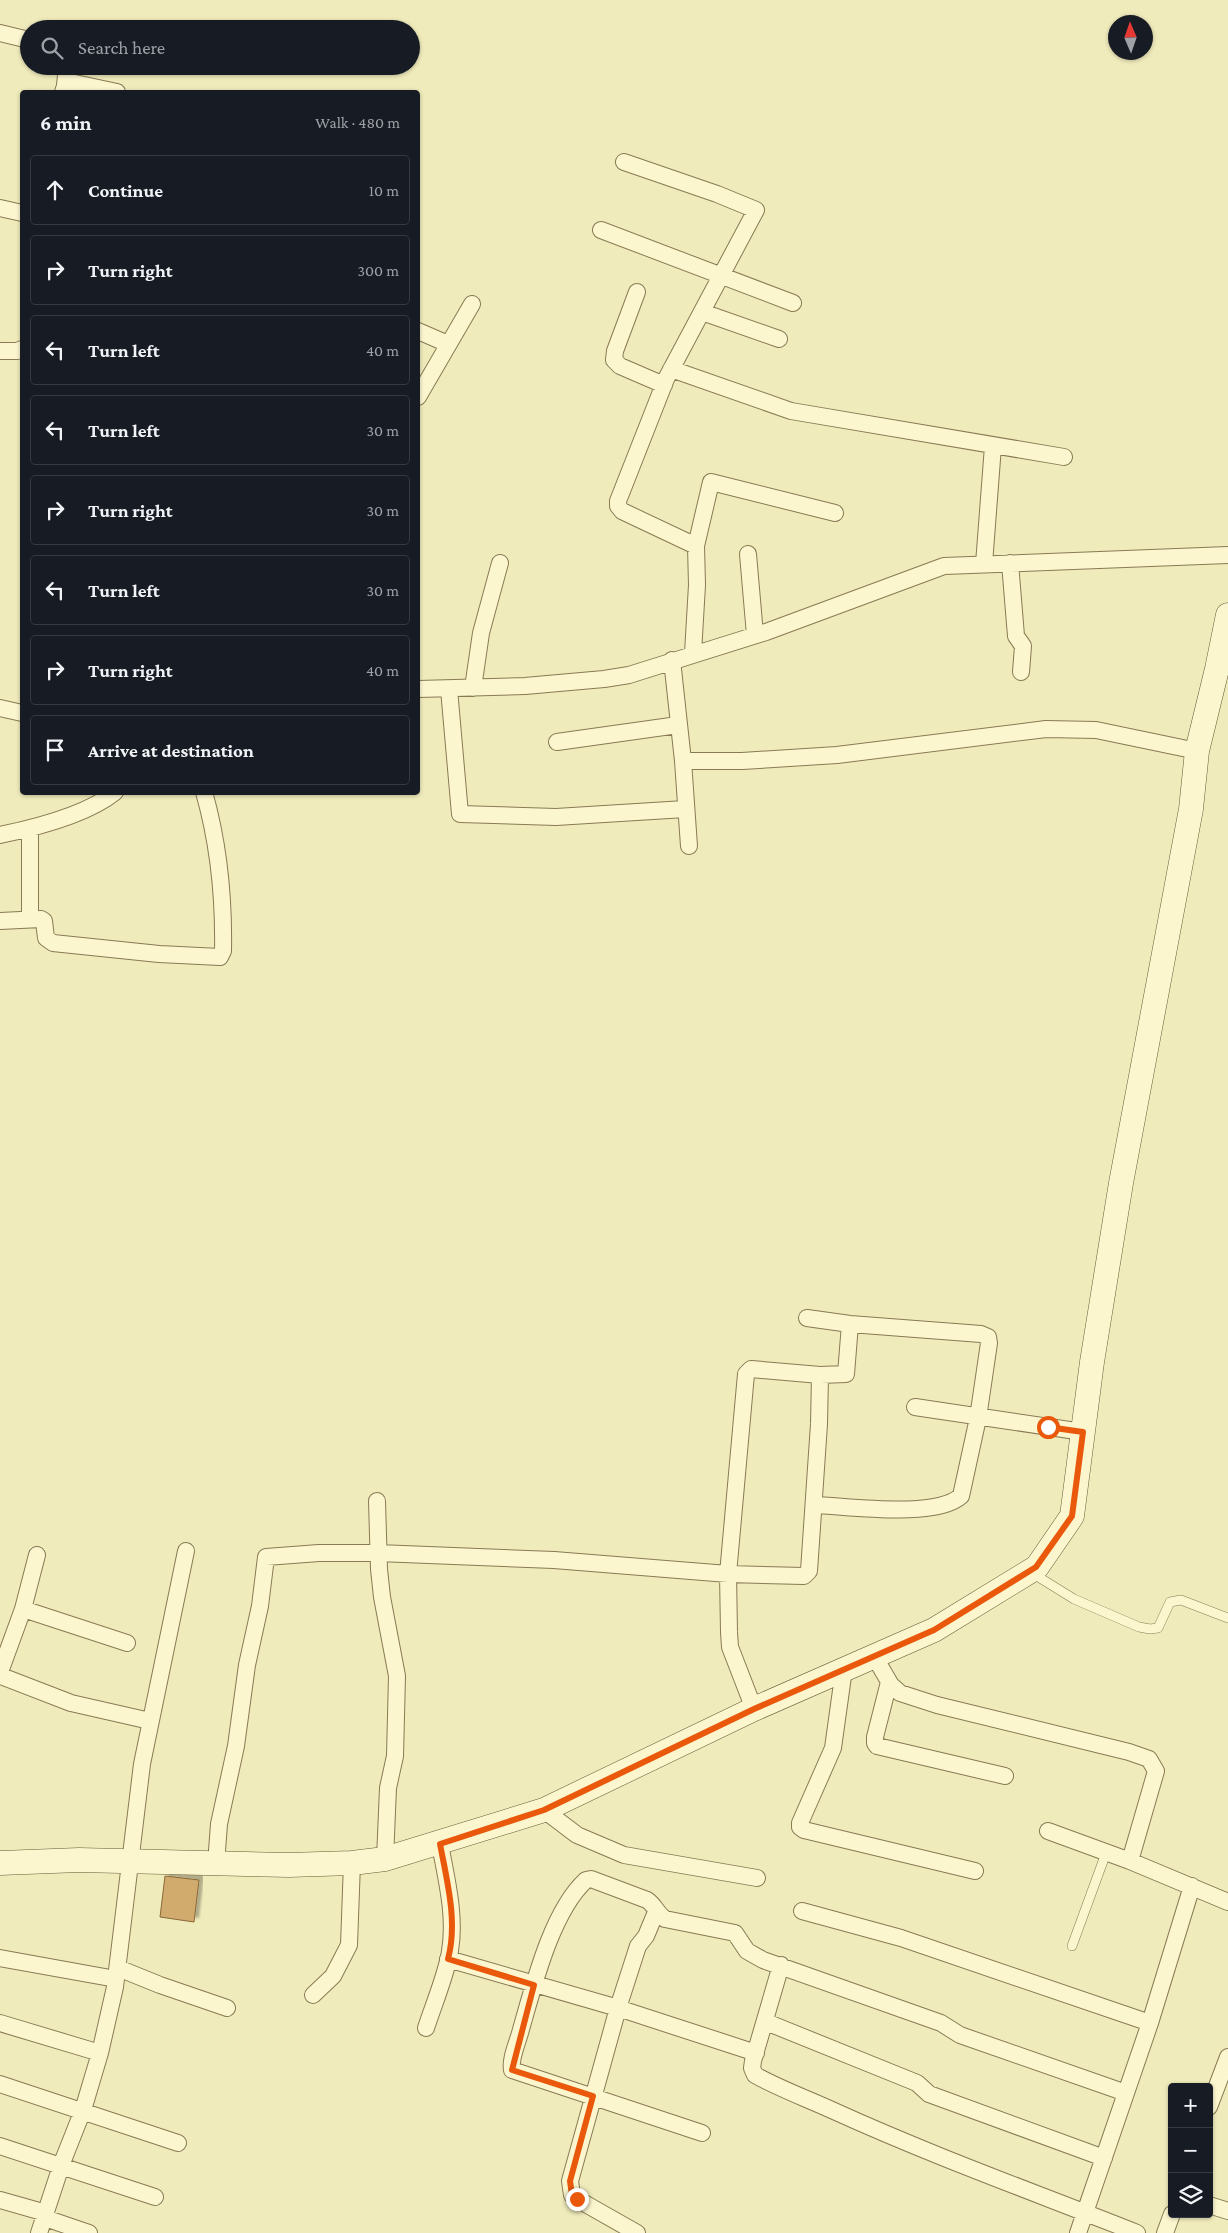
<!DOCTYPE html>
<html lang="en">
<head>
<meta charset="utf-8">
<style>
	body { margin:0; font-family:"Crimson Pro",serif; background:#20242c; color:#f1f3f6 }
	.controls { position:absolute; right:15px; bottom:15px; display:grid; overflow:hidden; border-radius:5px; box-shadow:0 1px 4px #0004 }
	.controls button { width:45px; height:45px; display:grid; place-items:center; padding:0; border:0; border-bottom:1px solid #363941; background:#171b24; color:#f1f3f6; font:25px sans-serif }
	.compass { position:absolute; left:1108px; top:15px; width:45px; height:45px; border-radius:50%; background:#171b24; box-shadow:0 1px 4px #0004; rotate:358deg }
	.stop { position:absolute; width:15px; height:15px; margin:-11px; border:4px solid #ea580c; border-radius:50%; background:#fff }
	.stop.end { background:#ea580c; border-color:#fff; box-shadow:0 1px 5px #0008 }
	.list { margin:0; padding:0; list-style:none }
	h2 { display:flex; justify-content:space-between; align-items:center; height:65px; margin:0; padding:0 20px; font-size:21px }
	h2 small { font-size:16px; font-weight:400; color:#9ea1a6 }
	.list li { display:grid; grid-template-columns:32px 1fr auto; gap:15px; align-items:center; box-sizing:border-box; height:70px; margin:0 10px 10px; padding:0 10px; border:1px solid #363941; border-radius:5px }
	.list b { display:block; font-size:19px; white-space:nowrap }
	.list em { font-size:16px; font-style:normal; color:#9ea1a6 }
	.icon { flex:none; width:28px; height:28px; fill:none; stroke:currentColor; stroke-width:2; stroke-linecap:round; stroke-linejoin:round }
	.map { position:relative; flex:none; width:1228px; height:2233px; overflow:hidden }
	.search { position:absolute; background:#171b24; box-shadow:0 1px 4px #0004; left:20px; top:20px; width:400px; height:55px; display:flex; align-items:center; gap:12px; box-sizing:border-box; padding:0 18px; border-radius:28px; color:#9ea1a6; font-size:19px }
	.panel { position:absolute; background:#171b24; box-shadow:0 1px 4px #0004; left:20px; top:90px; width:400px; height:705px; border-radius:5px }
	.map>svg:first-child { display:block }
</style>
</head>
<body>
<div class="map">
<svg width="1228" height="2233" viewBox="0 0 1228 2233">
	<defs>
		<filter id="shadow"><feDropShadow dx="4.5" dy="-4.5" stdDeviation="1" flood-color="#0004"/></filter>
	</defs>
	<rect width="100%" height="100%" fill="#f0ebbb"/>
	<path fill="#d1ab6e" stroke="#886838" filter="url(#shadow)" d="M165,1876L199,1880L194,1922L160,1917Z"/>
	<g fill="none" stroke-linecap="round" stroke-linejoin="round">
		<g stroke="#887a54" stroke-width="10">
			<path id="lane" d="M1032,1573L1074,1599L1139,1627L1150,1629L1158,1628L1170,1602L1181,1600L1228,1618
				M1072,1946L1106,1853"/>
		</g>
		<g stroke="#887a54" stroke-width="18">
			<path id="street" d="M0,33L29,40
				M65,85L67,66
				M63,92L66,83L70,82L117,92
				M624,162L717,194L756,210L666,379L618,501V506L622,511L696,546L697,585L693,653
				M0,208L22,213
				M601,230L793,303
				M637,292L615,351L614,360L620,366L664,385
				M702,312L779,339
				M418,331L448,344
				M0,351H17L22,349
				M671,369L791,411L1064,457
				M418,397L472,304
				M696,546L711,482L835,513
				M748,554L755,635
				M1010,563L1016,636L1023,646L1021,672
				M984,564L993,446
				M672,660L683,761L689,846
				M473,688L481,633L500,563
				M418,689L525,686L604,679L629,675L766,632L944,566L1228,555
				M449,689L460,814L556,817L685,809
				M0,708L22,713
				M557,742L678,725
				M683,761H742L837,755L1046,729L1096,730L1197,751
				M30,829V919
				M0,835C34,828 88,814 115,792
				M0,921L41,919L44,921L46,938L53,943L159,954L220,957L223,951C224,897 219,845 204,792
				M807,1318L850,1324L981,1334L988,1337L989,1343L978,1418L961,1496C935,1519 849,1506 814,1505
				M915,1407L1083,1432
				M377,1501L379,1569L382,1597L397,1676L395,1756L388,1788L385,1859
				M37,1555L23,1609L0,1672L1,1676L71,1703L150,1721
				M23,1609L127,1643
				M874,1656L891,1685L900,1693L937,1705L1129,1752L1149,1759L1156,1771L1130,1861
				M844,1669L833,1748L800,1823V1827L804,1830L975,1871
				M889,1682L875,1737V1743L877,1746L1005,1776
				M754,1709L730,1647L729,1632L728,1574L746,1374L751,1369L820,1375L846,1374L850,1324
				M544,1810L577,1835L624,1855L757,1878
				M1048,1831L1130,1861L1228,1902
				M216,1864L219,1824L236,1746L247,1665L260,1606L266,1557L319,1553H378L554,1560L728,1574L804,1576L809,1571L819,1424L820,1375
				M802,1911L901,1938L1150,2023
				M0,1958L116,1979
				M448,1959L618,2008L756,2053
				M781,1965L753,2061L752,2068L755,2075C780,2089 808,2099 834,2111C933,2156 1036,2193 1137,2233
				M118,1968L160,1985L227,2008
				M313,1995L333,1976L349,1945L352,1863
				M766,2022L917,2083L929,2094L1104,2158
				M0,2023L100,2053
				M426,2028C433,2006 447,1973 450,1951C456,1915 446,1878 440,1844
				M0,2084L178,2143
				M1209,2107L1228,2057
				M702,2133L512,2070C510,2059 517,2044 520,2033C533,1988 551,1912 586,1880L591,1879L647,1900C655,1905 657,1914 665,1919L735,1933L747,1951L763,1960L941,2023L960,2035L1126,2093
				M0,2146L155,2197
				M0,2200L46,2213
				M1209,2205L1228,2211
				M45,2218L89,2233
				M39,2233L62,2163L83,2110L100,2053L115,1987L142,1764L186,1551
				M637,2233L577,2199L572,2195L570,2181L618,2008L638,1946L646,1936L656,1912
				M1078,2233L1150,2023L1192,1886
				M1165,2233L1172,2214"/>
		</g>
		<g stroke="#695a37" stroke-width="25">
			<path id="secondary" d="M0,1863L79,1860L289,1865L352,1863L385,1859L544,1810L754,1709L934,1630L1037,1567L1072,1516L1092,1362L1121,1183L1191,809L1197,751L1217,669L1228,615"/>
		</g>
		<use href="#lane" stroke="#fbf6ce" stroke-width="9"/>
		<use href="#street" stroke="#fbf6ce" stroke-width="16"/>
		<use href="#secondary" stroke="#fbf6ce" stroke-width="24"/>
	</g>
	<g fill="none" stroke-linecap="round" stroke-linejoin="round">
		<path stroke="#ea580c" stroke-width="6" d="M577,2199L572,2195L570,2181L593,2096L512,2070L534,1985L448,1959C458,1922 447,1881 440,1844L544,1810L754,1709L934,1630L1036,1567L1072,1516L1083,1432L1048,1427"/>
	</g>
</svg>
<div class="controls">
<button>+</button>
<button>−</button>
<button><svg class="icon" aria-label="layers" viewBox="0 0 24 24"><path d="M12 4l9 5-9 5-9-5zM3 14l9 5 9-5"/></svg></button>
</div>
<svg class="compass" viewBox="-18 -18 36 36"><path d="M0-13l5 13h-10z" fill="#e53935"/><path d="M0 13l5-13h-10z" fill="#9ea1a6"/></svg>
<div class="stop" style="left:1048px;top:1427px"></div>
<div class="stop end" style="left:577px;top:2199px"></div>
<div class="search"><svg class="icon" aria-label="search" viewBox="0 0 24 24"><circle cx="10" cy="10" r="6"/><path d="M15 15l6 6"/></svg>Search here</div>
<section class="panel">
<h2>6 min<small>Walk · 480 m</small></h2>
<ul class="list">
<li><svg class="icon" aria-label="ahead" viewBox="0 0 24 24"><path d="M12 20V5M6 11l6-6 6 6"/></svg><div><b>Continue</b></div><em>10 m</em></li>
<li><svg class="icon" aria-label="right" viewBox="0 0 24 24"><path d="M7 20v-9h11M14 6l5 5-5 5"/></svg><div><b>Turn right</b></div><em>300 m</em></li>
<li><svg class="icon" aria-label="left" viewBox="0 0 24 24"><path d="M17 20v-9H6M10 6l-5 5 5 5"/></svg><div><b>Turn left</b></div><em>40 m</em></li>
<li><svg class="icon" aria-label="left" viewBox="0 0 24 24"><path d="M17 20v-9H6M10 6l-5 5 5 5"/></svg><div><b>Turn left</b></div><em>30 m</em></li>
<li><svg class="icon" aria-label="right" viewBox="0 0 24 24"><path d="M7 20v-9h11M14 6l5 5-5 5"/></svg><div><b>Turn right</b></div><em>30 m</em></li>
<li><svg class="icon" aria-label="left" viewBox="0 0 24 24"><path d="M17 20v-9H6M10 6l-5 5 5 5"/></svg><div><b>Turn left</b></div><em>30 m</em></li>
<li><svg class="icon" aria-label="right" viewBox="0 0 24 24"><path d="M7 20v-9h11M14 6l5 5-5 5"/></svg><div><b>Turn right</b></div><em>40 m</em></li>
<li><svg class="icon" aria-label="arrive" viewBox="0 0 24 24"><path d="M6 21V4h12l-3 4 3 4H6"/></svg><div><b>Arrive at destination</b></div></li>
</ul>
</section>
</div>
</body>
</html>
